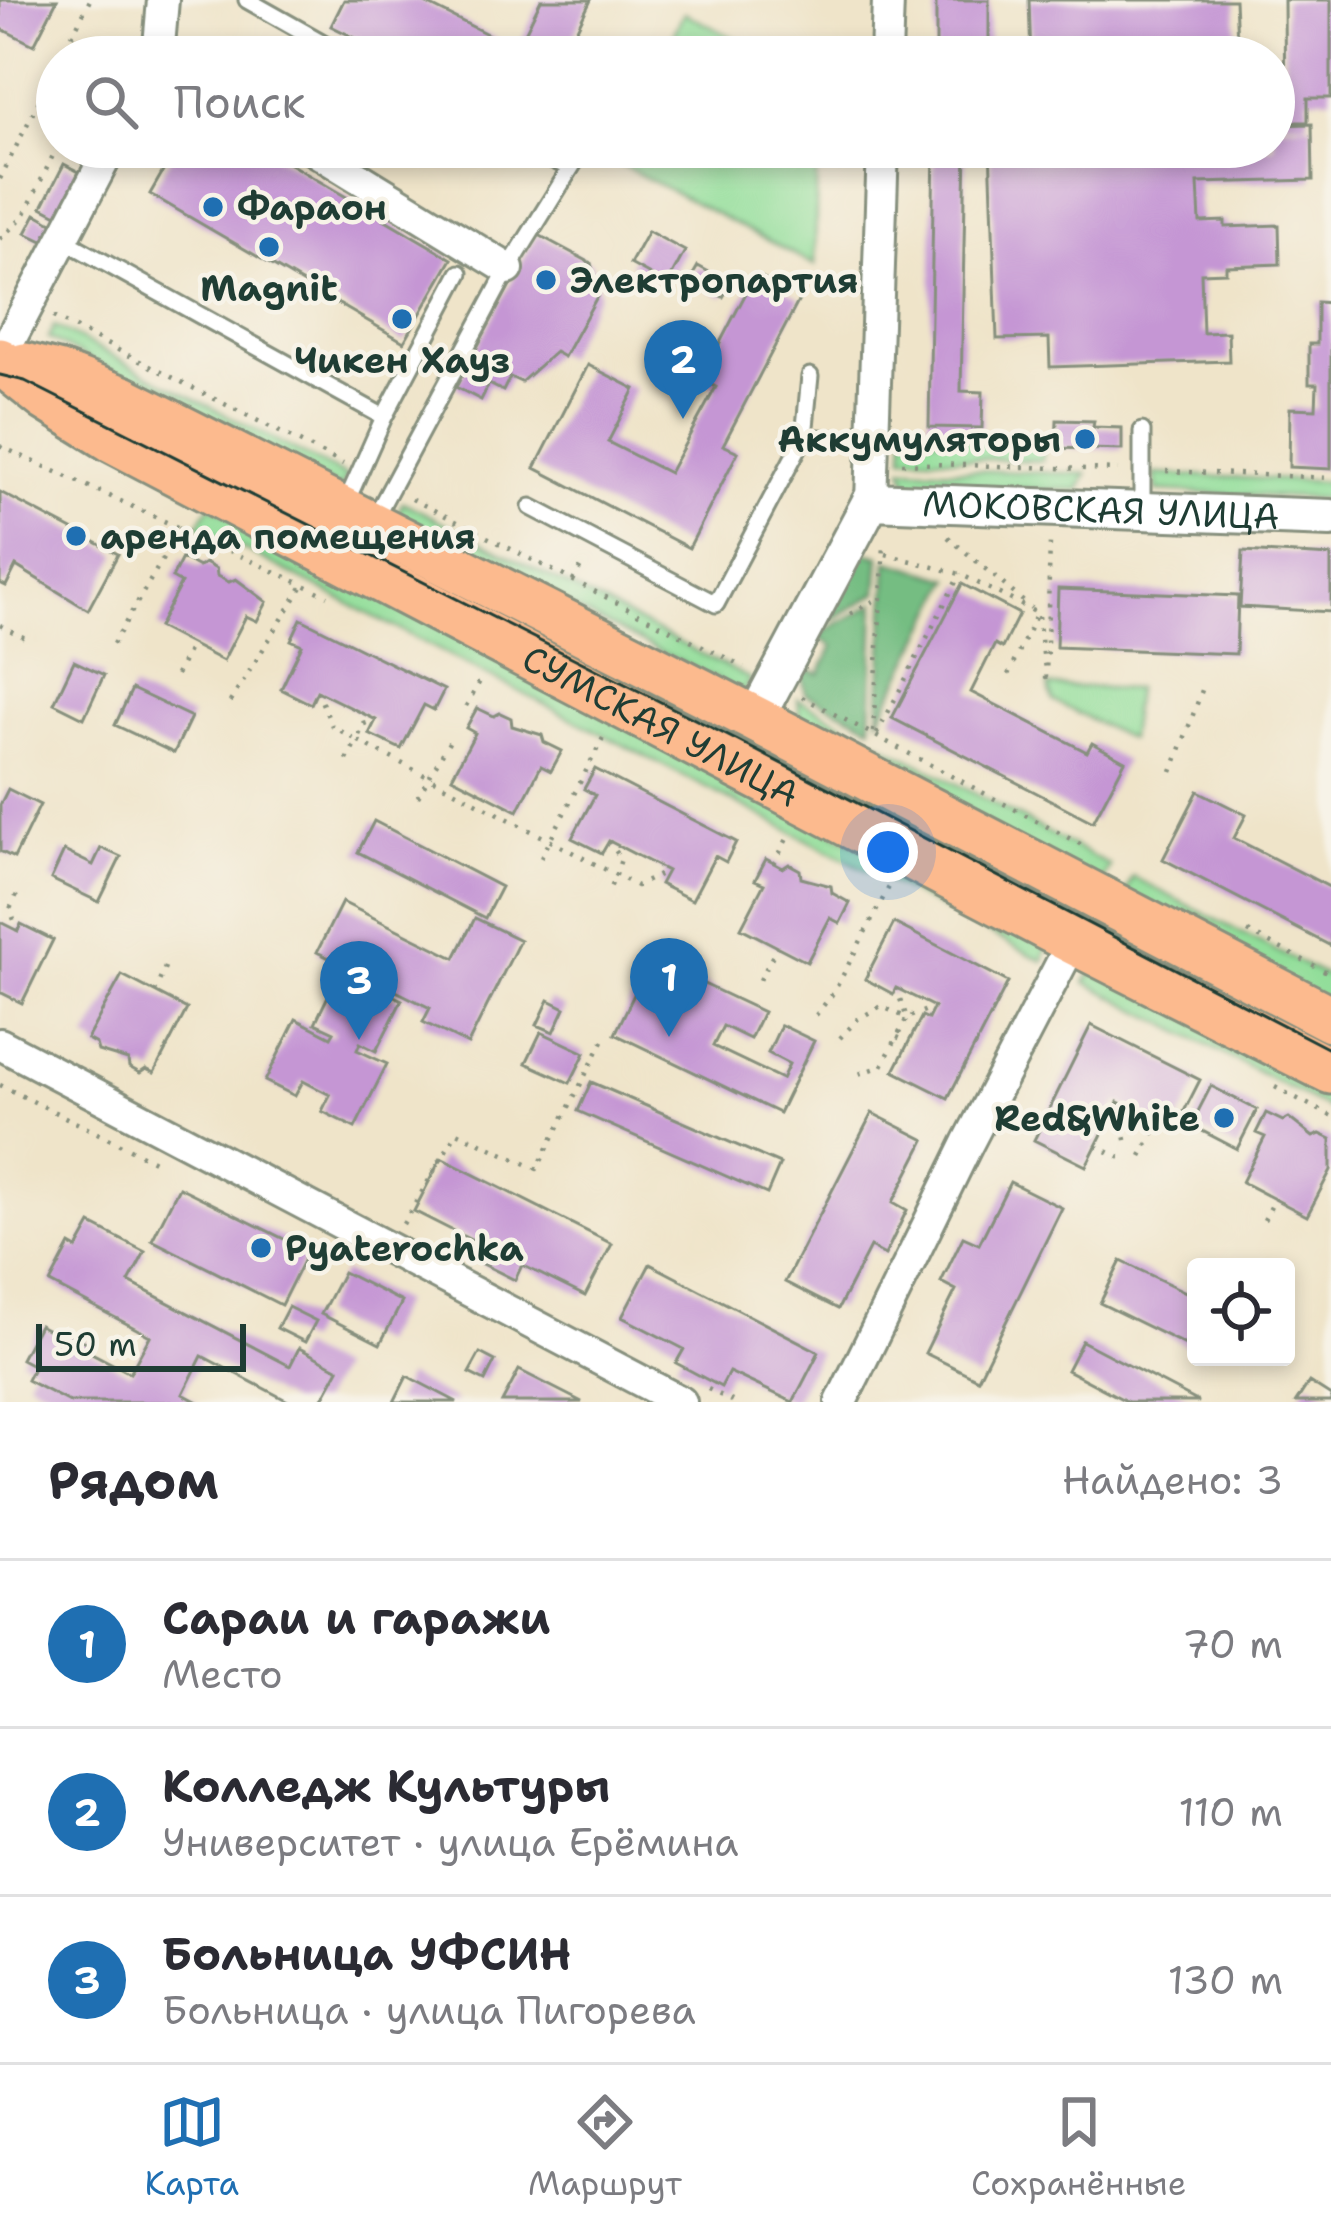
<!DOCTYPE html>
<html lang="ru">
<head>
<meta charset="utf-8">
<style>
	body { margin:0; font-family:"Shantell Sans",sans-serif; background:#f7f7f7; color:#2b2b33 }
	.controls { position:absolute; right:36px; bottom:36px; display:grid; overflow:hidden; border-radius:12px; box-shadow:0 6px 18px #0003 }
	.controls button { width:108px; height:108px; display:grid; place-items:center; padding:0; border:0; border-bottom:3px solid #e1e1e2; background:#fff; color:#2b2b33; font:60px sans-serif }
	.scale { position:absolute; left:36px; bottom:30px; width:210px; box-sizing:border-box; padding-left:12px; border:6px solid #1f3d34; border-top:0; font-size:33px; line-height:42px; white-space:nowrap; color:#1f3d34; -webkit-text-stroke:9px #f7f3e8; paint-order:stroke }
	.you { position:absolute; left:888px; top:852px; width:42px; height:42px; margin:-30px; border:9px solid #fff; border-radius:50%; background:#1a73e8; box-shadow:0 0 0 18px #1a73e833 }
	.badge { display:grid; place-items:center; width:78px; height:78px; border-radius:50%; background:#1f6fb2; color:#fff; font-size:39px; font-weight:700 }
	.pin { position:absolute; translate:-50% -99px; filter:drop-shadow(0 3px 6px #0008) }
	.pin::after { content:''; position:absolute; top:63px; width:42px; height:36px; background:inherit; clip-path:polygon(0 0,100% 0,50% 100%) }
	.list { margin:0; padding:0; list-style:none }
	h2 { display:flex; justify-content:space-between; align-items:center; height:156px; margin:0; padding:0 48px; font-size:51px }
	h2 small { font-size:39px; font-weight:400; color:#7c7c81 }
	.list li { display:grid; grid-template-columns:78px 1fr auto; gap:36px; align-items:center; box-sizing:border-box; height:168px; padding:0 48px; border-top:3px solid #e1e1e2 }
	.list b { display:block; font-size:45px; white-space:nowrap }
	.list p { margin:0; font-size:39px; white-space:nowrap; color:#7c7c81 }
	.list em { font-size:39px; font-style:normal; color:#7c7c81 }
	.icon { flex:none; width:66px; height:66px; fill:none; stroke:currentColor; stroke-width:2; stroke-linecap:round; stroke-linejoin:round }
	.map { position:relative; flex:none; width:1331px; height:1402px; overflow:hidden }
	.search { position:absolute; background:#fff; box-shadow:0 6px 18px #0003; left:36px; right:36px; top:36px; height:132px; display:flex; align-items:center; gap:30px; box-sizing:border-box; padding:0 42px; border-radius:66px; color:#7c7c81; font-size:45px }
	.sheet { height:660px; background:#fff }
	nav { display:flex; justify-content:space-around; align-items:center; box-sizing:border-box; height:168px; border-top:3px solid #e1e1e2; background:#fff; font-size:33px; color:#7c7c81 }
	nav a { display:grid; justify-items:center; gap:6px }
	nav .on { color:#1f6fb2 }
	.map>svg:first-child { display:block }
</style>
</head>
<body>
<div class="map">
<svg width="1331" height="1402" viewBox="0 0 1331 1402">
	<rect width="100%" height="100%" fill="#f7f3e8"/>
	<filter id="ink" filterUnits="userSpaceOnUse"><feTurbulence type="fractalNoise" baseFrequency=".00833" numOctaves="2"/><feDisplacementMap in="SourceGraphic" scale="24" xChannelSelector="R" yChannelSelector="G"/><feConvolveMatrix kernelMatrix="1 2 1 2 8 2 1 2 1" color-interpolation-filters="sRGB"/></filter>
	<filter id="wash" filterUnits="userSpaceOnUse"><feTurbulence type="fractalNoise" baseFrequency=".004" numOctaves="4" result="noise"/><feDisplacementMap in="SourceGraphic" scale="48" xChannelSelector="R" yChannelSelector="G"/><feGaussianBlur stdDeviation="2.7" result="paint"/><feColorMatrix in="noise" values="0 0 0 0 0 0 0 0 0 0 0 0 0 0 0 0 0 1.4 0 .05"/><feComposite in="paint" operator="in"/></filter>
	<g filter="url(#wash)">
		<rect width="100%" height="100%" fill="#efe4c9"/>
		<path fill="#92de9a" stroke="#588e67" stroke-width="3" d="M684,13L772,57H662Z
			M616,147H817L815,265L610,159Z
			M54,326L347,477L340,489L48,338Z
			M905,436L1042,441V461L904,456Z
			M903,468L1087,474L1079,490L909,486Z
			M1155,474L1331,482V499L1157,491Z
			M403,502L750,679L743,693L395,519Z
			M210,505L1047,945L1043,961L198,526Z
			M1048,686L1135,689L1129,739L1053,701Z
			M798,699L1110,866L1098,889L802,735Z
			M1133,877L1331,979V1010L1121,901Z
			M1102,959L1331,1076V1110L1085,982Z"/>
		<path fill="#75bd82" stroke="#4a7d5b" stroke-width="3" d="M863,552L880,556L877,593L820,626Z
			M888,561L951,579L879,720Z
			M875,603L871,726L806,694L800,667L820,674L833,646L816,636Z"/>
		<g id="blocks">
			<path fill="#c596d4" d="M0,0H57L34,45L0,28Z
				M344,0H419L517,49L541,0H591L563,57H394L331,26Z
				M936,0H989V57H936Z
				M1029,0H1235L1237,42L1178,44V57H1031Z
				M1284,0H1331V98H1308V122H1285Z
				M1312,124L1313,180L1198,183L1200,222L1225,221V227L1279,225L1280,264L1226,266V272L1201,273L1203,333L1228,332L1229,361L1050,367L1049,338L997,339L990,147H1274V125Z
				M177,147H261L452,259L404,342L150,194Z
				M934,147H966L961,391L983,392L982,428L929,427Z
				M64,164L79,172L57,215L42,207Z
				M36,214L54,224L45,242L26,233Z
				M648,231L685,251L667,284L630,264Z
				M537,234L591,263L599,293L564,357L555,352L521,382L510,377L503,391L489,384L481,400L456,387Z
				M698,266L731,284L723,297L690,280Z
				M756,274L800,298L723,445L738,452L689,548L535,468L588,365L635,389L608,442L669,473L716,387L701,379Z
				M1317,302L1331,303V469L1289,467L1290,408L1316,409L1317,384H1309V344H1317Z
				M1057,420L1094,421L1093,427L1122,428V450L1056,448Z
				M0,492L118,554L88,610L16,566L6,586L0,583Z
				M1243,551L1331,556V612L1240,607Z
				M182,558L199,567L205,563L216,569L217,576L229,582L236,579L267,602L257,621L246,616L223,661L158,627L181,583L172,578Z
				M962,584L1019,614L1002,648L995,644L971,692L1087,752L1092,743L1125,761L1093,822L892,718Z
				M1058,589L1238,596L1236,654L1056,647Z
				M301,619L444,690L434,710L424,705L401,749L369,734L376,720L317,691L311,704L281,689L302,645L291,640Z
				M74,661L104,675L84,718L54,703Z
				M132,689L191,717L174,753L115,725Z
				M477,708L494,716L500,713L511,718L512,726L542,735L544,742L562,751L551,771L541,766L518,811L452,777L475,733L466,728Z
				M595,769L736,842L726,862L715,856L692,900L660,884L667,871L609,841L602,853L572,838L595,795L584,789Z
				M8,789L40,805L14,858L0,851V805Z
				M1198,791L1246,815L1234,838L1331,888V946L1163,859Z
				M374,821L501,887L485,918L358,852Z
				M101,848L121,857L99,902L51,879L64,851L93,865Z
				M766,859L783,868L789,864L800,870L801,878L831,886L832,893L850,903L840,923L830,918L807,962L741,928L764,884L755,880Z
				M342,902L455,958L475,918L520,940L468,1044L423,1022L430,1008L388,987L386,992L402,1000L376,1051L360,1043L357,1050L387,1064L355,1128L322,1111L330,1095L303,1081L295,1096L265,1081L296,1019L331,1037L334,1032L315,1023L340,971L359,981L362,974L317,952Z
				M0,922L18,931L21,924L53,940L22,1003L0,992Z
				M894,923L1008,982L948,1098L894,1071L922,1016L928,1019L934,1007L896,988L893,994L865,979Z
				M651,959L763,1012L750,1039L723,1026L713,1046L782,1079L789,1064L768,1053L781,1025L814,1041L779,1113L615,1034Z
				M122,975L187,1009L154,1073L146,1069L140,1073L129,1067L128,1060L98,1051L96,1044L87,1039Z
				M549,1000L565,1008L554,1032L537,1025Z
				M1091,1025L1200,1080L1174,1131L1118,1102L1086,1166L1034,1140Z
				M541,1032L585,1053L570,1083L526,1063Z
				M591,1082L780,1164L767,1194L578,1111Z
				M1211,1086L1257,1110L1237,1149L1191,1125Z
				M872,1113L925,1140L893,1202L907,1210L885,1255L870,1247L838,1309L785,1282Z
				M1266,1113L1283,1121L1289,1118L1313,1137L1320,1134L1331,1139V1170L1307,1216L1242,1182L1265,1137L1256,1133Z
				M441,1158L612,1244L585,1296L522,1265L515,1280L469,1257L477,1243L414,1211Z
				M1010,1182L1062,1208L978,1379L925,1353L956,1290L941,1282L963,1237L979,1244Z
				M179,1187L308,1251L281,1305L152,1240Z
				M91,1224L145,1252L129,1282L290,1366L299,1348L339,1369L321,1402H290L202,1356L183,1394L198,1402H69L27,1380L34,1366L21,1359L39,1325L60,1336L63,1330L91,1345L88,1351L130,1373L150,1336L50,1283L70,1245L77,1249Z
				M1121,1261L1196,1297V1350L1100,1303Z
				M650,1264L819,1352L793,1402L729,1372L721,1387L676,1363L684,1349L622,1317Z
				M343,1272L402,1302L380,1344L321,1314Z
				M288,1307L316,1321L305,1342L277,1328Z
				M1082,1341L1199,1402H1128L1067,1370Z
				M480,1353L495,1361L485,1381L469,1373Z
				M519,1370L582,1402H502Z
				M407,1376L457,1402H394Z
				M1309,1382L1331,1396V1402H1296Z"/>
		</g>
	</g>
	<g filter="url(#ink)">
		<use href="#blocks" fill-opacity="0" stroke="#87907e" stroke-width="3"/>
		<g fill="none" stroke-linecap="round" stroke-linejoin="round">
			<g stroke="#87907e" stroke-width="21">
				<path id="service" d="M247,0L348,57
					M527,147L570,168
					M62,239L384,417
					M1142,431V510
					M804,437L873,442
					M344,507L384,417L460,273
					M531,507L716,604L804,437L810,376
					M373,521L508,269L577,158"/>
			</g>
			<g stroke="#87907e" stroke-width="36">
				<path id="minor" d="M158,57L163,0
					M886,57L888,0
					M309,147L508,269
					M0,359L111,147
					M871,501L883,147
					M0,1044L681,1402
					M841,1402L968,1143L1073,941"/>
			</g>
			<g stroke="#87907e" stroke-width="42">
				<g id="tertiary">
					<path id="s1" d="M755,719L871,501L1331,518"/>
				</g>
			</g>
			<g stroke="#87907e" stroke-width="51">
				<g id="primary">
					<path id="s2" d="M0,361L46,398L112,439L1073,941L1331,1071"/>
					<path d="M25,366L57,374L123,399L755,719L1331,1019"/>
				</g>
			</g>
			<path stroke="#87907e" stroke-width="4.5" stroke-dasharray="3 9" stroke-linecap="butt" d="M61,57L90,0
				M0,179L57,65
				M0,239L24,216L57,147
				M53,317L343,464
				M0,446L328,596
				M902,463L1118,470
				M1166,471L1331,478
				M412,499L744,667
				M948,537L1031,608
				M886,554L960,574L1037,613L1007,677
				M573,581L584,561
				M850,614L881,597
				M1038,616L1046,677L1050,541
				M0,625L29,640
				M113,644L182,526
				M176,675L191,644
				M317,691L332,726L357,740L364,724L376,720
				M802,697L1084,846
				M230,702L304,584
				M466,706L483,676
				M873,732L884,546
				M877,734L960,574
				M347,760L357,740L616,875L609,890
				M1172,772L1205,682
				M418,797L452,737
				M609,841L621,859L616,875L637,886L667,871
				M541,858L603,738
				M774,864L790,833
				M18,931L10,909L20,888
				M1248,932L1331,974
				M760,980L777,947
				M896,988L907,1018L934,1007
				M155,992L165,967
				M816,1015L834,992L890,885
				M897,1037L909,1042
				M840,1038L858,1019L881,1006L907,1018L882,1066L853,1076
				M0,1085L158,1163
				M1275,1087L1331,1116
				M1118,1102L1128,1149
				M1096,1146L1123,1159
				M1141,1156L1159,1122
				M1264,1220L1275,1199
				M403,1224L457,1132L537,1169L604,1039
				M708,1389L734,1402"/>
			<use href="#service" stroke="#fff" stroke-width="15"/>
			<use href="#minor" stroke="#fff" stroke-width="30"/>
			<use href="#tertiary" stroke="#fff" stroke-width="36"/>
			<use href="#primary" stroke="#fcba8e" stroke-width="45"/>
			<path stroke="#1f3d34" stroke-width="3" d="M0,375L25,381L738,741L1331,1050"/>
		</g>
	</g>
	<g fill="#1f6fb2" stroke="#f7f3e8" stroke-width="4.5">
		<circle cx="213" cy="207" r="12"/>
		<circle cx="269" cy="247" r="12"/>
		<circle cx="546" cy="280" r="12"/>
		<circle cx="402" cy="319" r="12"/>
		<circle cx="1085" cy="439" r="12"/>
		<circle cx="76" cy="536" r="12"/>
		<circle cx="1224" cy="1118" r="12"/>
		<circle cx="261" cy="1248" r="12"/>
	</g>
	<g text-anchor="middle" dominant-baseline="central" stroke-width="9" stroke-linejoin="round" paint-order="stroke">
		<g font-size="36" font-weight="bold" fill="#1f3d34" stroke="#f7f3e8" text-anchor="start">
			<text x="237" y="207">Фараон</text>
			<text x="570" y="280">Электропартия</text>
			<text x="269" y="288" text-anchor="middle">Magnit</text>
			<text x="402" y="360" text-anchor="middle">Чикен Хауз</text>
			<text x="1061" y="439" text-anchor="end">Аккумуляторы</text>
			<text x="100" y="536">аренда помещения</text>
			<text x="1200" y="1118" text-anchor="end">Red&amp;White</text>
			<text x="285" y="1248">Pyaterochka</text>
		</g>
		<g font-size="36" fill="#1f3d34" stroke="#f7f3e8">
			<text stroke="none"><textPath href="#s1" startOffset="477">МОКОВСКАЯ УЛИЦА</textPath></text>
			<text stroke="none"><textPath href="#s2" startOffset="756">СУМСКАЯ УЛИЦА</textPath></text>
		</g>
	</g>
</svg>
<div class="controls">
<button><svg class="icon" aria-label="locate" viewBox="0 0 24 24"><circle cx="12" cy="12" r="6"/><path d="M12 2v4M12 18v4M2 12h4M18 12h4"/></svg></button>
</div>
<div class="scale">50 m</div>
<div class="you"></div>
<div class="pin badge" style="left:669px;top:1037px">1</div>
<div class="pin badge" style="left:683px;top:419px">2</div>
<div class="pin badge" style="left:359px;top:1040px">3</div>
<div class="search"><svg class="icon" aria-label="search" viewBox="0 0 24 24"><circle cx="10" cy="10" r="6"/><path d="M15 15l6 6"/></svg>Поиск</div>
</div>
<section class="sheet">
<h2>Рядом<small>Найдено: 3</small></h2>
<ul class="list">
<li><span class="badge">1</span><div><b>Сараи и гаражи</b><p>Место</p></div><em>70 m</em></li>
<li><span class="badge">2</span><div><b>Колледж Культуры</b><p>Университет · улица Ерёмина</p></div><em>110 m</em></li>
<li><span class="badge">3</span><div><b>Больница УФСИН</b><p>Больница · улица Пигорева</p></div><em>130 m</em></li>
</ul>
</section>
<nav>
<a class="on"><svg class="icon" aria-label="map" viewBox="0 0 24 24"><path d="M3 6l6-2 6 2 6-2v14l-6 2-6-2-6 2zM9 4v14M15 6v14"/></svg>Карта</a>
<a><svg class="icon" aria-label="directions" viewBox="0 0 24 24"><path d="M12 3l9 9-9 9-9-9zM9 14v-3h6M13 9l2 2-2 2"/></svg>Маршрут</a>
<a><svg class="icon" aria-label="saved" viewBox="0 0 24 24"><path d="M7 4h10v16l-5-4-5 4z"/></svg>Сохранённые</a>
</nav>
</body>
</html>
